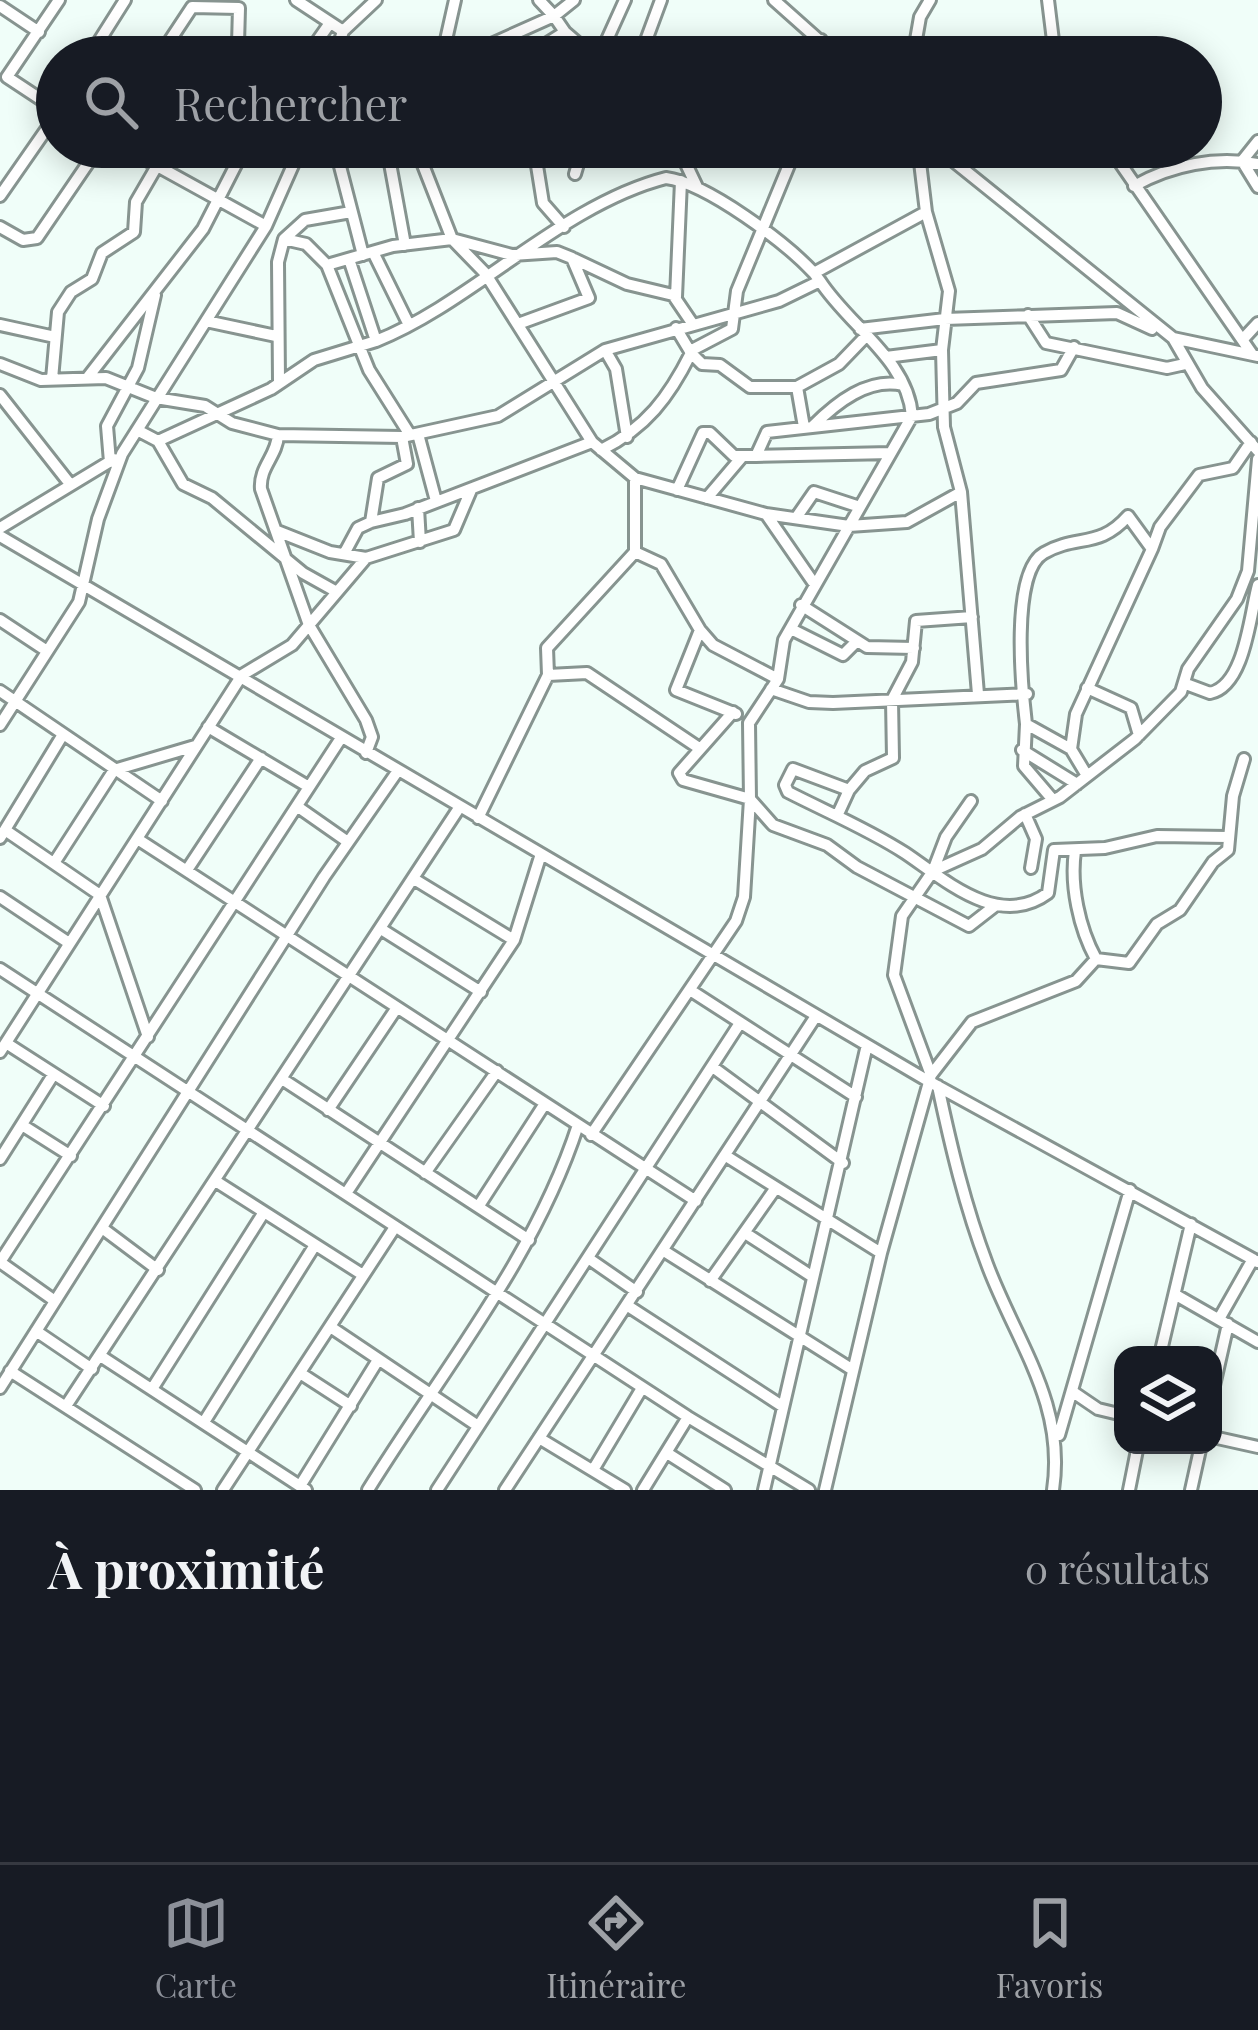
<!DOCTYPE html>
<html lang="fr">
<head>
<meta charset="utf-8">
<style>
	body { margin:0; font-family:"Playfair Display",serif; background:#20242c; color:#f1f3f6 }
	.controls { position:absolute; right:36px; bottom:36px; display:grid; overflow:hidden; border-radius:24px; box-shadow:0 6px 30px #0003 }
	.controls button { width:108px; height:108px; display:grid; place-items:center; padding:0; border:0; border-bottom:3px solid #363941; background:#171b24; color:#f1f3f6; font:60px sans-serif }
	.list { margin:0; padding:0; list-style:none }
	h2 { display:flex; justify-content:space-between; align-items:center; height:156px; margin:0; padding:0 48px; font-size:51px }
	h2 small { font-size:39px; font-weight:400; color:#9ea1a6 }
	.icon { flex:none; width:66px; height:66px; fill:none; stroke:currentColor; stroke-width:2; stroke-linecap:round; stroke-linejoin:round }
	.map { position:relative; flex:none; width:1258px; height:1490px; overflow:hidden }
	.search { position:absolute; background:#171b24; box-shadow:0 6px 30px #0003; left:36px; right:36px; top:36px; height:132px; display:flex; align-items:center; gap:30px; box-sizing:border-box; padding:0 42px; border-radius:66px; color:#9ea1a6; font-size:45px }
	.sheet { height:372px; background:#171b24 }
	nav { display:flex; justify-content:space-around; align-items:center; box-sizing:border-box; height:168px; border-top:3px solid #363941; background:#171b24; font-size:33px; color:#9ea1a6 }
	nav a { display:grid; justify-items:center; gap:6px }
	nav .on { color:#8c9099 }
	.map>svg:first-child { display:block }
</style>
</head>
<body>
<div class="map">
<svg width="1258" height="1490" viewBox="0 0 1258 1490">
	<rect width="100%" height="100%" fill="#f0fef9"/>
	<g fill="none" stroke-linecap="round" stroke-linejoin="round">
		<g stroke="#879490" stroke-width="16">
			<path id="minor" d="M296,0L343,31
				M455,0L446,40L459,47L487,46
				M539,0L554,16L574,0
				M625,0L606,42L652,57
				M774,0L838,57
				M1048,0L1055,57
				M0,6L39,32
				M565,32L594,57
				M641,54L661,0
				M89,57L125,0
				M159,57L192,7L239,8L238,44
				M230,57L238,44L261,57
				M306,57L330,23
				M335,57L343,31L376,0
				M493,57L487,46L554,16L565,32L525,57
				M804,57L821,40
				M913,57L920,17L930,0
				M57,110L7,77L59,0
				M123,147L266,226
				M335,147L363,255
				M387,147L405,245
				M416,147L452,239L485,273L592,442L635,478L766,514L849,526L907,522L961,492L978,694
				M534,147L543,203L564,227
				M678,147L697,187
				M773,147L919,154
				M936,147L1173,338L1258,356
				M959,147H1027
				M1109,147L1252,354
				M1242,161L1258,187
				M1242,161L1258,141
				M687,162L704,147
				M575,174L583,147
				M1134,186C1171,165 1216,156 1258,164
				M0,196L57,114
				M926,212L949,291L942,350L944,427L961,492
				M0,227L23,240L37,238L99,147
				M284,239L305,220L351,212
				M373,252L409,325
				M574,259L627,284L673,295L692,323
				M327,265L393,246L452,239L512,255L557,252L572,258L589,298L518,324
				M820,281C849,326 908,360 912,416L784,640L778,679L749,723L750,799L773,825L827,845L857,867L969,926L996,905
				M676,297L681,181
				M1028,315L1046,343L1167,368L1185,364
				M206,321L276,336
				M0,325L55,337
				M860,329L945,319L1117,313L1152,329
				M1173,338L1202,388L1258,451
				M1244,338L1258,323
				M376,341C472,303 561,205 666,178C707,183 786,243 814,273
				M605,350L616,369L627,437
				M690,351L732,329L737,291L796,148
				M691,353L702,364L720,365L750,387H797L804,427
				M886,357L942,350
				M0,364L41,380L106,378L156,398L205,406L232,423L278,435L402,437L498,416L605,350L779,301L820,281L814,273L926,212L919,154L935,147
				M88,377L203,229L245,147
				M52,379L58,312L71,292L92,279L102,253L134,232L136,202L168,147
				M279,381L278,262L284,239L306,244L327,265L369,370L410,435
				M797,387L839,364L866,336
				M0,395L70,484
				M813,426C836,403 868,377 903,385
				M137,430L158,441L183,484L212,498L303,573L337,592
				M418,434L436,501
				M278,435C277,456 259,467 261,489L309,625L366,720L372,737L366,753
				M158,441L271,389L314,360L376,341L349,259
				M601,450C646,428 669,397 691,353L676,328
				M756,456L891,453
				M110,462L107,426L138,368L155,295
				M635,478V552L661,564L700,630L676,690L736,714
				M677,490L703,433H710L734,456H756L767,432L929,414L957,403L976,383L1061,370L1074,347
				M707,498L741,458
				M418,508L420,542
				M766,514L813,582
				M796,518L814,492L860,507
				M371,522L378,478L407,464L402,437
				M0,528L114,459
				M277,531L330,552L366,558
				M0,536L930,1082L1258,1262
				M1152,549L1160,527L1199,475L1233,468L1251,442
				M344,554L358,528L371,522L405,514L592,442
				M801,605L867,647L914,648
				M0,620L47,651
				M791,629L843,655L857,641
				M700,630L713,645L778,679
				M548,675L587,673L699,748
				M1186,684L1210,693C1245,686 1250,614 1258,585
				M1087,688L1131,708L1139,735
				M771,689L809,702L833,703L1027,694
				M0,691L162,801
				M1026,724L1024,766L1053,800
				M0,725L79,602L98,519L122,454L266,226L301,147
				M208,727L309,787
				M1071,749L1026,724C1022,690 1010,572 1044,553C1077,534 1099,549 1128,516L1152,549L1076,714L1071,749L1086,774
				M1022,750L1077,784
				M849,790L865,771L893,758L892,700L912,662L916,621L972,617
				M298,807L348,842
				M838,814L849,790L793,769L785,785L788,792C827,812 868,829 905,853C944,879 998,930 1048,893L1054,850L1105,848L1157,836L1228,837
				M1025,814L1036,839L1031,868
				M478,818L548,675L547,648L635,552
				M5,830L100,895L148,1037
				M0,838L62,736
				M139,840L696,1201
				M1075,851C1070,885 1079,928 1096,959L1129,963L1157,924L1180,910L1213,862L1228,850L1233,796L1244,759
				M54,863L114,770L195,746
				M187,870L261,758
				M933,871L946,837L971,801
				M414,879L514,940
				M0,897L69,943
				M381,929L481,992
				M0,969L688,1417L809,1490
				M690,990L856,1097
				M6,1043L104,1106
				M0,1052L242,675L292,645L366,558L454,530L471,490
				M714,1068L843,1163
				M931,1075L894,975L902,916L933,871L982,849L1020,817L1060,797L1135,739L1181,692L1188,669L1237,599L1248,571L1258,459
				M282,1079L529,1240
				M938,1086C951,1147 965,1206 987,1264C1016,1342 1066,1403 1053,1490
				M328,1110L396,1009
				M22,1125L71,1156
				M591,1135L736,921L744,897L750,799L683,780L679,773L733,712
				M726,1156L881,1253
				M0,1159L53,1075
				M425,1173L497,1071
				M217,1182L363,1275
				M347,1192L514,940L540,857
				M480,1204L544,1105
				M102,1228L158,1270
				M745,1233L813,1277
				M664,1251L853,1370
				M588,1258L637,1292
				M0,1262L341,738
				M0,1262L55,1301
				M710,1281L775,1189
				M1176,1295L1258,1342
				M628,1306L782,1406
				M1219,1319L1253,1259
				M332,1328L478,1426
				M36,1331L92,1369
				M1160,1355L1191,1224
				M102,1357L306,1490
				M10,1371L195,1490
				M300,1373L351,1406
				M0,1388L324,877L397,772
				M152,1389L264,1212
				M1213,1390L1228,1324
				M1073,1392L1098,1409L1123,1415
				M66,1406L459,808
				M204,1422L315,1245
				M1059,1435L1130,1190
				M1213,1437L1258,1447
				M539,1438L625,1490
				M667,1453L725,1490
				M593,1470L642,1388
				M300,1486L378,1360
				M223,1490L395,1227
				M368,1490C441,1372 535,1258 578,1125
				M437,1490L740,1023
				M505,1490L816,1016
				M643,1490L688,1417
				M764,1490L867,1045
				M825,1490L881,1253L931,1075L972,1022L1076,981L1096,959
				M1129,1490L1138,1445
				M1191,1490L1201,1445"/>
		</g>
		<use href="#minor" stroke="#fff" stroke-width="10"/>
	</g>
</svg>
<div class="controls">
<button><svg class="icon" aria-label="layers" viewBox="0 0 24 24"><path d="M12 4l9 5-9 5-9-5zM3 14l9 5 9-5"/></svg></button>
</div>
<div class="search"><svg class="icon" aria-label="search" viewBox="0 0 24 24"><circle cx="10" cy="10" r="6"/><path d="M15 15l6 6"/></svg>Rechercher</div>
</div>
<section class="sheet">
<h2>À proximité<small>0 résultats</small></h2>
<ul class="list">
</ul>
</section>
<nav>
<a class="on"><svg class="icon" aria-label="map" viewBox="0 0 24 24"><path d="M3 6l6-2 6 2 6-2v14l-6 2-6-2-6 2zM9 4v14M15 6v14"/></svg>Carte</a>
<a><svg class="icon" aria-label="directions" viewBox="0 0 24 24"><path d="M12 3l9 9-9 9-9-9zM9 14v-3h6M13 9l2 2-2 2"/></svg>Itinéraire</a>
<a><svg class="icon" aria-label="saved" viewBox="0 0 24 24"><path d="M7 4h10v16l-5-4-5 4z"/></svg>Favoris</a>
</nav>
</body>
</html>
